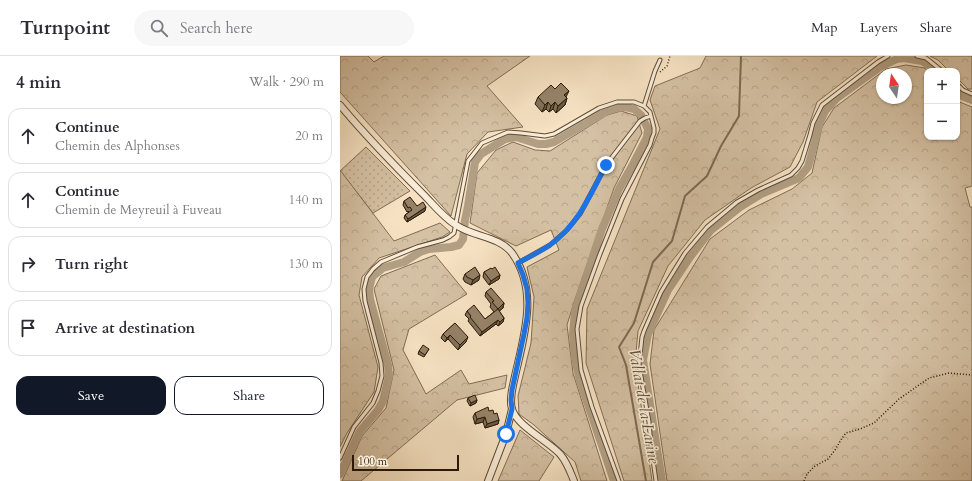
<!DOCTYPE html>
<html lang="en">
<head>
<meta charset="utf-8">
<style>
	body { margin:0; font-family:Cardo,serif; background:#f7f7f7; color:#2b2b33 }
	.controls { position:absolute; right:12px; top:12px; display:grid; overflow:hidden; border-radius:8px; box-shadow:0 1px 3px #0004 }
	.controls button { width:36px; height:36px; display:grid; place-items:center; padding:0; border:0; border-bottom:1px solid #e1e1e2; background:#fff; color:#2b2b33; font:20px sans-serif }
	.compass { position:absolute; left:536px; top:12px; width:36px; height:36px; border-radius:50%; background:#fff; box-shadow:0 1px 3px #0004; rotate:347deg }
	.scale { position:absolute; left:12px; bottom:10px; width:107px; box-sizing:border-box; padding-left:4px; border:2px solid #2c1a06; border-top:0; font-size:11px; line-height:14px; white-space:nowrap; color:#2c1a06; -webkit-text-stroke:3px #f9ecd8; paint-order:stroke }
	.stop { position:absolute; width:12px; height:12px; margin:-9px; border:3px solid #1a73e8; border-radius:50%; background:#fff }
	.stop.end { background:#1a73e8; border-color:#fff; box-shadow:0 1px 4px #0008 }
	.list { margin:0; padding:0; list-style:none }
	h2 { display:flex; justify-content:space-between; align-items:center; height:52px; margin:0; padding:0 16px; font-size:17px }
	h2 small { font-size:13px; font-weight:400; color:#7c7c81 }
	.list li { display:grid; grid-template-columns:26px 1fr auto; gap:12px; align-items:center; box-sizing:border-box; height:56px; margin:0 8px 8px; padding:0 8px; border:1px solid #e1e1e2; border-radius:12px }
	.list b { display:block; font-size:15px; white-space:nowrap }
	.list p { margin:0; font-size:13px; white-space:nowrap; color:#7c7c81 }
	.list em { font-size:13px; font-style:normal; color:#7c7c81 }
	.actions { display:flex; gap:8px; padding:12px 16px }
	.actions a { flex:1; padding:9px 0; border:1px solid #111827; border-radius:12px; text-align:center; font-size:14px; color:#111827 }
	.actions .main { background:#111827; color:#fff }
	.icon { flex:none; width:22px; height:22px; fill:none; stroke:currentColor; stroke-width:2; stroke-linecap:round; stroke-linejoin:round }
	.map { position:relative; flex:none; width:632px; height:425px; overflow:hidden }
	header { display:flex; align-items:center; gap:24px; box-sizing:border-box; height:56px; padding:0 20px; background:#fff; border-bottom:1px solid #e1e1e2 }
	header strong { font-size:19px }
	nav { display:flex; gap:22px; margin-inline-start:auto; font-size:14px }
	.search { width:280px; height:36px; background:#f7f7f7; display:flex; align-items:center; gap:10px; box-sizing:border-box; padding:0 14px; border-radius:22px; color:#7c7c81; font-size:15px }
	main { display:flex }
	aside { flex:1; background:#fff }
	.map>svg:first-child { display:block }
</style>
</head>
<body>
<header>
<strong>Turnpoint</strong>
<div class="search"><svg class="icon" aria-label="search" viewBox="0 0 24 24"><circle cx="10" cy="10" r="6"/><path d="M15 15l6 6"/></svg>Search here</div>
<nav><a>Map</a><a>Layers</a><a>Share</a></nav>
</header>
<main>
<aside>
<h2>4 min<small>Walk · 290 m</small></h2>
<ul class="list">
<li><svg class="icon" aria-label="ahead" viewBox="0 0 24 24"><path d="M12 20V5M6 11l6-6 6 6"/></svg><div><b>Continue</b><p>Chemin des Alphonses</p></div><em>20 m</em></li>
<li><svg class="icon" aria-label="ahead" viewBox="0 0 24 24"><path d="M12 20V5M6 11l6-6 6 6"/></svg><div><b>Continue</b><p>Chemin de Meyreuil à Fuveau</p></div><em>140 m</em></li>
<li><svg class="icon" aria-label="right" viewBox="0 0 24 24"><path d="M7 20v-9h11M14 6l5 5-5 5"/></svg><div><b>Turn right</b></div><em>130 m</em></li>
<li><svg class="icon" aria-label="arrive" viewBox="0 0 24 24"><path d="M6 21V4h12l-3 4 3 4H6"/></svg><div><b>Arrive at destination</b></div></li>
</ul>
<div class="actions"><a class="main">Save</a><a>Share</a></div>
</aside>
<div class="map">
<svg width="632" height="425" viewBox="0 0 632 425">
	<defs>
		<pattern id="grass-dots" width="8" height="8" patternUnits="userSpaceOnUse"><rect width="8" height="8" fill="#d4c0a3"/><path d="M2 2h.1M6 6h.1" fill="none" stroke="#b6a48b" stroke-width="1.8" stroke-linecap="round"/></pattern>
		<pattern id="forest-crowns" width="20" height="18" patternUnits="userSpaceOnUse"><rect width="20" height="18" fill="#d4c0a3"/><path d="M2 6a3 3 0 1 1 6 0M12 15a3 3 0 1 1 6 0" fill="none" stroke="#b6a48b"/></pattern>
	</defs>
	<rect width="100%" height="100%" fill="#f6e2c3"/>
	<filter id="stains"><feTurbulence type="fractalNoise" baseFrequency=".005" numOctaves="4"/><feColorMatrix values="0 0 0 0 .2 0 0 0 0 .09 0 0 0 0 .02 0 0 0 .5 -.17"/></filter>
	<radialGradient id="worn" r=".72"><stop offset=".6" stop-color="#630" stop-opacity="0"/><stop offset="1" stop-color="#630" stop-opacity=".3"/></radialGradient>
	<path fill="url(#grass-dots)" stroke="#806d54" d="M26,91L70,135L33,157L0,115Z"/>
	<path fill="url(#forest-crowns)" stroke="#806d54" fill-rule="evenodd" d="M0,0H28L34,6L44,0H190L147,30L183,71L148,76L127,98L111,160L0,36Z
		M366,0H537L477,46L463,86L450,111L411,132L365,164L328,210L298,275L295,307L312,425H284L246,307L247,253L320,73L310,44L315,30L360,12Z
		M590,0H632V33H628L617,22V15H609L598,4Z
		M566,9L585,12L587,15V81H617V45L632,51V130L625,132L630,151H632V425H327L310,308L314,274L370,183L409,154L452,133L472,117L482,71L494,52L546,13ZM542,18H566V42H542Z
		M281,55L297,60L302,77L274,132L234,246L227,269L233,317L267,425H241L235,406L194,369L179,358L178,340L191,287L194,241L187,211L219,194L211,174L176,190L130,167L137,117L156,94L173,86L195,94L210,95L267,59Z
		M0,114L54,185L100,167L110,176L102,181L39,202L22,221L19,239L38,311L34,336L7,377L0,391Z
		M95,199L127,238L69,273L63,294L86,338L121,314L129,328L167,319L165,332L117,344L21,425H2L22,380L46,352L54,314L34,233L41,220Z
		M180,374L214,401L199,425H158Z"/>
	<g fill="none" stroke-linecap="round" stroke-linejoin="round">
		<path stroke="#7c6951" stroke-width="2" d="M306,425L286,309L279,291L294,267L313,206L332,185L345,140L367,120L381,90L399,60L401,0"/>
		<path stroke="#b19e83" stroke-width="8" d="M617,36L624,41L632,44
			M0,418L20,375L38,354L43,345L49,320L48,309L30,243L29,233L32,221L43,212L64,206L80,196L89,193L111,191L119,189L123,183L125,164L128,150L135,106L141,98L165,83L176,81L198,88H206L214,86L267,55L276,52L285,51L294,53L301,59L308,73L307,81L292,110L279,133L262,173L235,255L233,278L235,302L240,325L274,425
			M322,425L303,304L308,278L328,234L350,201L371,174L400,151L421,138L459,122L468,111L475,85L479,68L485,55L497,42L540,11L557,3L564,2L582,5L592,11L596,15"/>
		<g stroke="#5e4c35" stroke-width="5">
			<path id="lane" d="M577,0L586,2L602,15
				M617,28L623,34L632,38
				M304,50L315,15L320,4
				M178,207L210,189L227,174L240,158L266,109L300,65L305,62L311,60
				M0,402L14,371L33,347L38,335L42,320L41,307L25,245L24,233L27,221L33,213L41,206L77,191L103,184L109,181L114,177L128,105L142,87L168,76L181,77L205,80L214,78L259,52L277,46H294L304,50L310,56L314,72V77L312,82L310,89L282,143L260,198L241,250L237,273L241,314L252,351L279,425
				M316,425L311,390L309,366L299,309L302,281L304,275L321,236L345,197L367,171L397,146L418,134L451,119L458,112L462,105L470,79L473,67L482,49L538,6L548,0"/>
		</g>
		<g stroke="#5e4c35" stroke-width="8">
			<path id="street" d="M0,49C26,80 54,109 83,138C93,148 104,162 116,169C133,181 159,180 172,197C199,235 184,280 175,320C173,330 169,343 172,353C176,369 208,385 220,398C227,406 230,415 234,425
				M148,425L166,378L172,353"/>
		</g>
		<path stroke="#2c1a06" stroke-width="1.5" stroke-dasharray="1 2" stroke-linecap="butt" d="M320,16L327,10L330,0
			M464,425L467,418L475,410L488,403L495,394L502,382L506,377L520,373L534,367L559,343L589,322L609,317L632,319"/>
		<use href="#lane" stroke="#f9ecd8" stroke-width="3"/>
		<use href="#street" stroke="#f9ecd8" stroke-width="6"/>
	</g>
	<path fill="#807059" stroke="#2c1a06" d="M215,33L227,42L225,49L216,57L213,53L209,56L206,53L202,56L195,48L198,41Z
		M64,145L77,150L85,155L67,166L64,162L65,159L69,156L68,155L67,156L63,149Z
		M152,213L160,219L159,223L149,229L143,221L144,216Z
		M125,218L139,224L131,229L125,226L123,223Z
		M146,236L164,247L163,252L159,255L164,262L163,266L158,270L156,268L140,280L128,265L129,263L125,259L127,255L145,263L154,256L150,251L151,248L145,240Z
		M115,267L126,286L118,294L108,283L105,286L101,282L103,278Z
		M89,293L84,301L78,298L79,295Z
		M128,342L137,344L136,347L130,350L127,345Z
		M149,355L154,358L159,364L158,368L145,372L143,366L135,368L133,361L135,357Z"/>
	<path fill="#685b49" stroke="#2c1a06" d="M229,35L226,41L224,39Z
		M227,42L225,49L216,57L218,50Z
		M208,46L206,53L202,56L205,49Z
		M215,46L213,53L209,56L211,50Z
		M86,151L85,155L67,166L68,163Z
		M140,219L139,224L131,229L133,224Z
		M160,219L159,223L149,229L151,225Z
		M164,247L163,252L156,258L158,253Z
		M164,262L163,266L158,270L160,266Z
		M158,264L156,268L140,280L142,276Z
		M110,279L108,283L105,286L107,282Z
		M128,281L126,286L118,294L120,289Z
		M137,344L136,347L130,350L131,347Z
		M145,361L143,366L135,368L137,363Z
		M159,364L158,368L145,372L147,368Z"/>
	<path fill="#958268" stroke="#2c1a06" d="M221,27L229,35L224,39L227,42L218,50L215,46L211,50L208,46L205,49L198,41L211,29L215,33Z
		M70,141L77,150L83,146L86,151L68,163L65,159L72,154L70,151L68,152L64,145Z
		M135,211L140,219L133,224L127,221L125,218Z
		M155,211L160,219L151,225L144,216L151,212L152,213Z
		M151,232L164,247L158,253L152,246L154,245L146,236Z
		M134,249L145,263L158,253L164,262L160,266L158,264L142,276L130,261L131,260L127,255Z
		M115,267L128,281L120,289L110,279L107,282L103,278Z
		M83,289L89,293L85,299L79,295Z
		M135,339L137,344L131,347L128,342Z
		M148,351L149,355L153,354L154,358L157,357L159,364L147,368L145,361L137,363L135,357Z"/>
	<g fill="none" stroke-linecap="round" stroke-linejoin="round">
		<path stroke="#1a73e8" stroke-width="5" d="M166,378L172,353L171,344L172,334L184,278L187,262L188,247L187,233L183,219L178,207C189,201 200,196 210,189C238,169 251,138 266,109"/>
	</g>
	<g text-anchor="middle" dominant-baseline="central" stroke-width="3" stroke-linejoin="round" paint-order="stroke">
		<g font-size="16" font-style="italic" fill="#614f38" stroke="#f9ecd8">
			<text transform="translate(304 350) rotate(80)">Vallat de la Larine</text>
		</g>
	</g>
	<rect width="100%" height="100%" filter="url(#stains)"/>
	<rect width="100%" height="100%" fill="url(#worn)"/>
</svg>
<div class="controls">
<button>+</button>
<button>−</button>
</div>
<svg class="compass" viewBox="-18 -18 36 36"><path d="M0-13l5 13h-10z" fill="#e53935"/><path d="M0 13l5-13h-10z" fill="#7c7c81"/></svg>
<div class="scale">100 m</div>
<div class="stop" style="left:166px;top:378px"></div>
<div class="stop end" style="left:266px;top:109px"></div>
</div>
</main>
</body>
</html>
